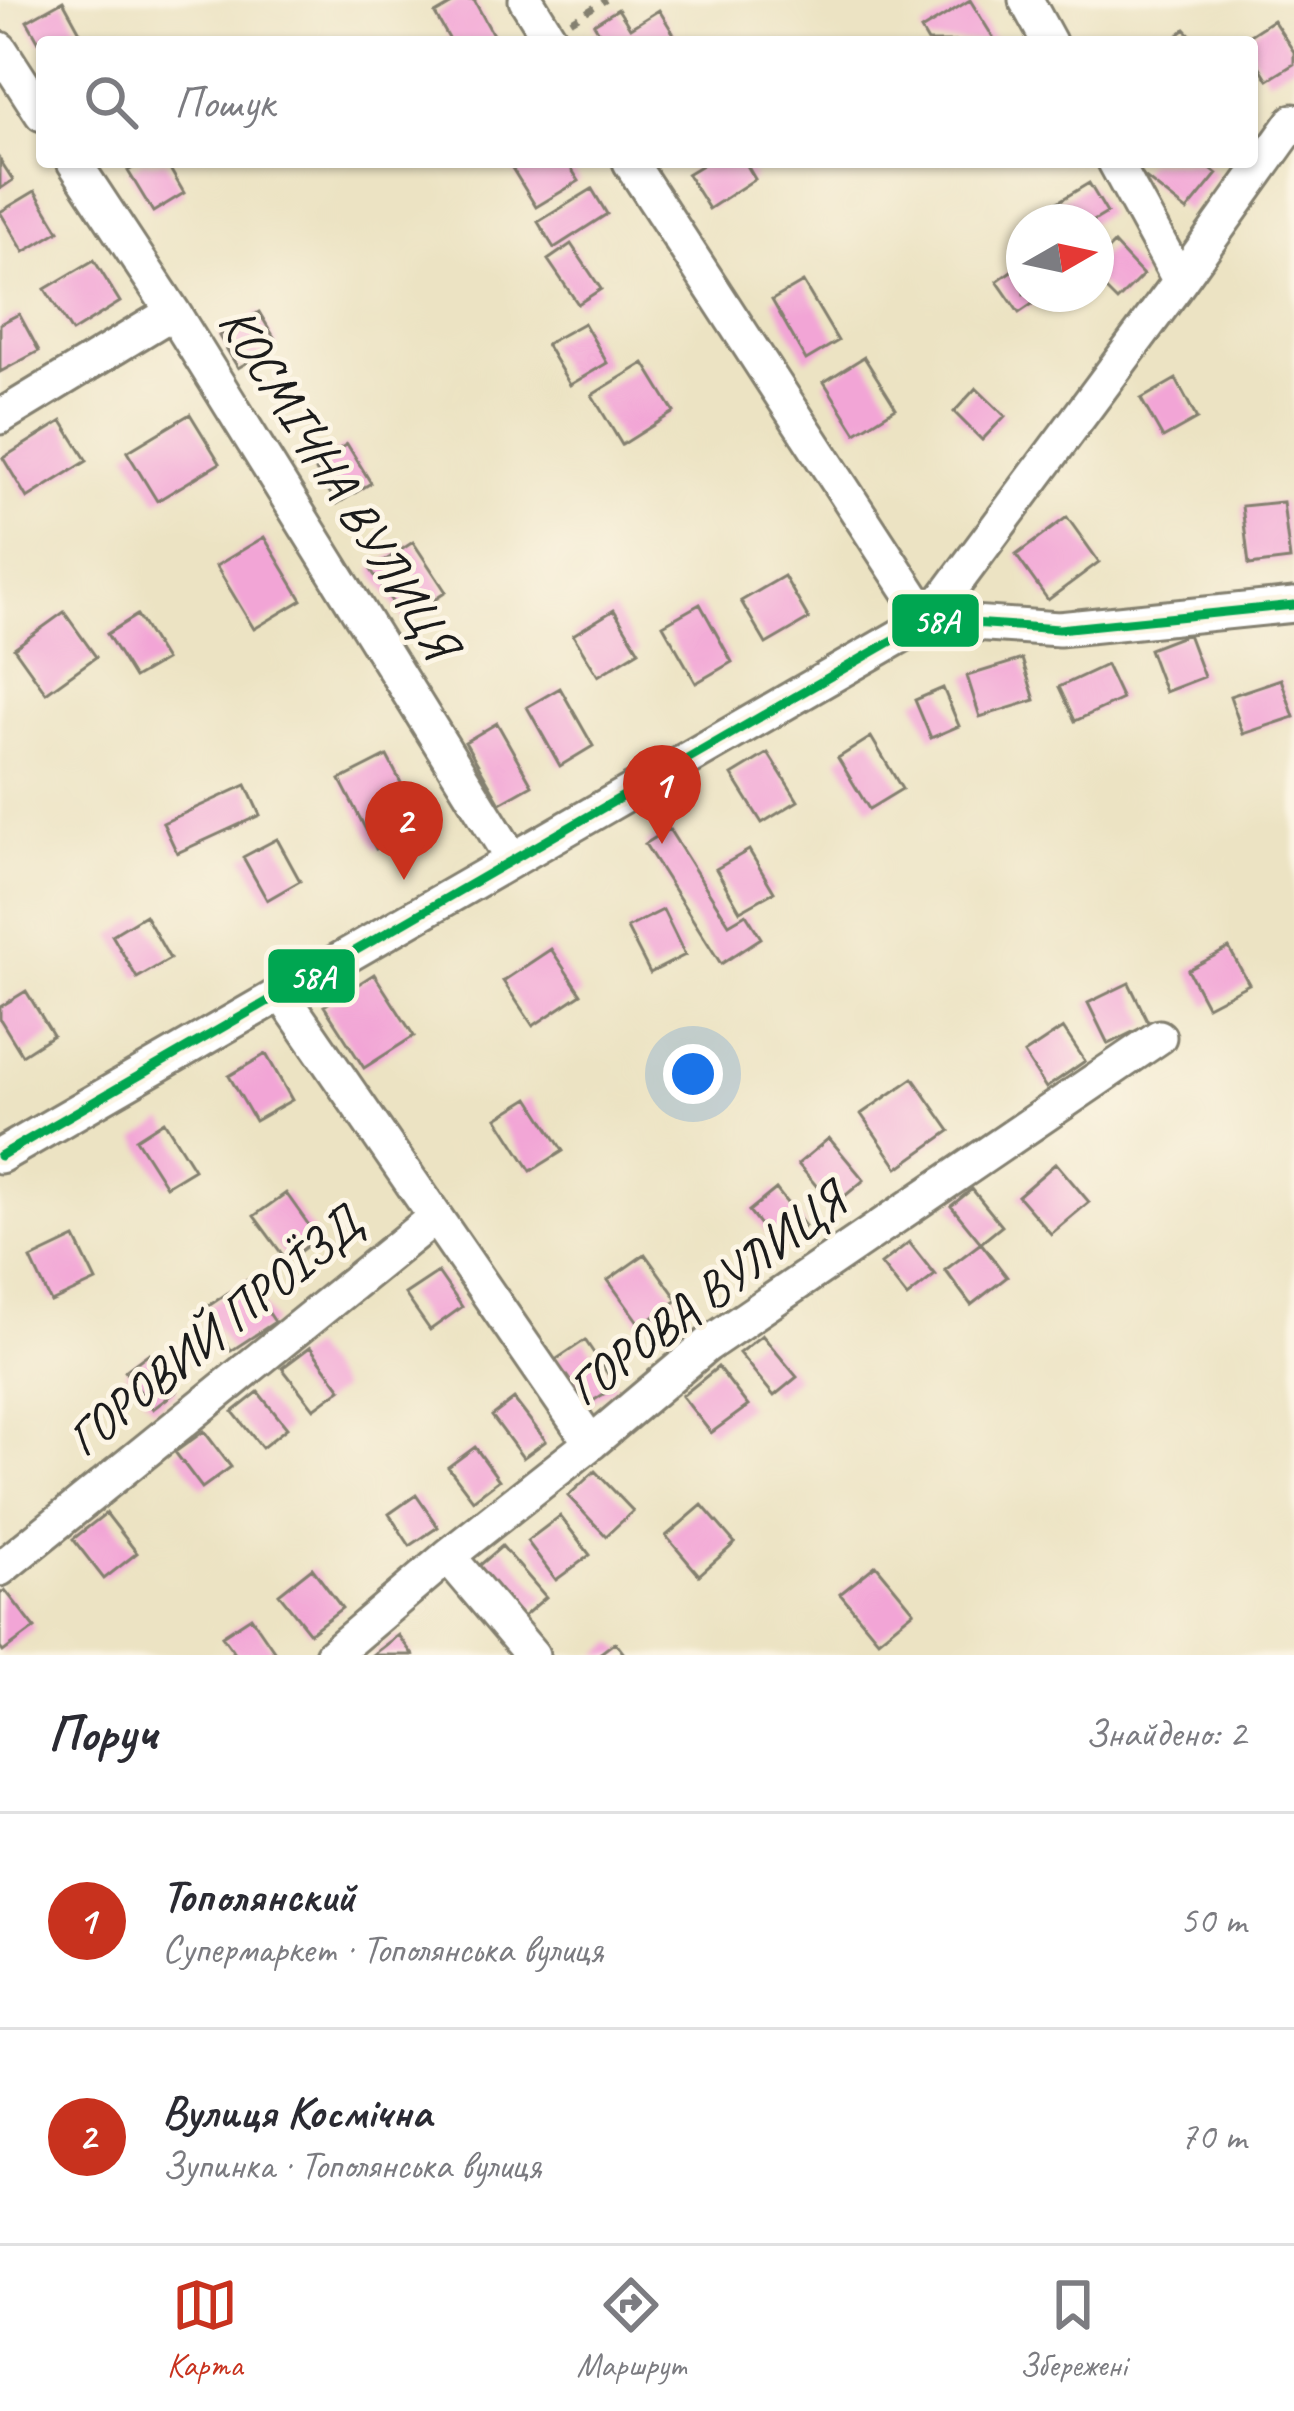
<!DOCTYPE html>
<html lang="uk">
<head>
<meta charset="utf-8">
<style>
	body { margin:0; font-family:Caveat,sans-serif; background:#f2f2f3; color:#2b2b33 }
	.compass { position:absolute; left:1006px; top:204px; width:108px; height:108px; border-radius:50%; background:#fff; box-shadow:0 3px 9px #0004; rotate:81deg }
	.you { position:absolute; left:693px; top:1074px; width:42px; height:42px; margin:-30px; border:9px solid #fff; border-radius:50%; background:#1a73e8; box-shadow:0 0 0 18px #1a73e833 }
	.badge { display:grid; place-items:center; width:78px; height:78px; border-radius:50%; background:#c8321e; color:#fff; font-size:39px; font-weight:700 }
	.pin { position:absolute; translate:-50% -99px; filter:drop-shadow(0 3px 6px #0008) }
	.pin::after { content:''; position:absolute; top:63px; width:42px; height:36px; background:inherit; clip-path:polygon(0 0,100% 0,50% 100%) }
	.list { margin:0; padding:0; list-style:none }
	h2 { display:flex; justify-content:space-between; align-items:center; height:156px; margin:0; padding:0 48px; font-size:51px }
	h2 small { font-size:39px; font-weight:400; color:#7c7c81 }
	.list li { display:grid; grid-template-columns:78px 1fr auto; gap:36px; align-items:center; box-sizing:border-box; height:216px; padding:0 48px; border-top:3px solid #e1e1e2 }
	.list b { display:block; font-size:45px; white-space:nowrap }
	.list p { margin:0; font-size:39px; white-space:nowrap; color:#7c7c81 }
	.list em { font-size:39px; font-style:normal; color:#7c7c81 }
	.icon { flex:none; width:66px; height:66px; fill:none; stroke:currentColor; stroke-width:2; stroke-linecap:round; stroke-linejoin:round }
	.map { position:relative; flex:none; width:1294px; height:1655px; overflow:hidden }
	.search { position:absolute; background:#fff; box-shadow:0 3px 9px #0004; left:36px; right:36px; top:36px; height:132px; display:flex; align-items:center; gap:30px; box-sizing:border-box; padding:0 42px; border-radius:12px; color:#7c7c81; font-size:45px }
	.sheet { height:588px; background:#fff }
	nav { display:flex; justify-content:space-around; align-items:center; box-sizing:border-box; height:168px; border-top:3px solid #e1e1e2; background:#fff; font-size:33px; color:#7c7c81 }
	nav a { display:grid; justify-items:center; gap:6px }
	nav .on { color:#c8321e }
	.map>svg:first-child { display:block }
</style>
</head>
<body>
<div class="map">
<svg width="1294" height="1655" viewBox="0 0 1294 1655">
	<rect width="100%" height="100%" fill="#fcf5e5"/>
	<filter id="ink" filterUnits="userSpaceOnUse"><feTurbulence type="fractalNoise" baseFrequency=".00833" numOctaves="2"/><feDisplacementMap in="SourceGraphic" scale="24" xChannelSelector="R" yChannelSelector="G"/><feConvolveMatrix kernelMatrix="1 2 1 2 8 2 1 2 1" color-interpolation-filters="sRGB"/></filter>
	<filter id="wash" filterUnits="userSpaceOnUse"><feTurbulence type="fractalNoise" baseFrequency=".004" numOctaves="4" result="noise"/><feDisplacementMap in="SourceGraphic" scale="48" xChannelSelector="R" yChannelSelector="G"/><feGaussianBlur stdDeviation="2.7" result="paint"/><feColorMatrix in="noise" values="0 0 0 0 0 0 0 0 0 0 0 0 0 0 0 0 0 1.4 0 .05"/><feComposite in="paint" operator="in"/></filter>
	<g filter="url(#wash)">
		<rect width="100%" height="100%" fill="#ece3c3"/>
		<g id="blocks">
			<path fill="#f2a5d6" d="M459,0H474L497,42H451L435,14Z
				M970,0L996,42H928L921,30Z
				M63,1L80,32L62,42H39L27,21Z
				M618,9L630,28L659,10L678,41L605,42L594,24Z
				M1273,20L1294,52V64L1268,80L1252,54V42H1239Z
				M1185,29L1197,42H1170Z
				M0,160L13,180L0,189Z
				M142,162H166L184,193L153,212L128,171Z
				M522,162H567L579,181L536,207L512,168Z
				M707,162H745L755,179L709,209L687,174Z
				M1147,162H1202L1217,174L1187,211L1139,173Z
				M1089,183L1107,213L1092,222H1067L1056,203Z
				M592,189L607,214L554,248L538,222Z
				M35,191L59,231L24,252L0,212Z
				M571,244L601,289L578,304L548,260Z
				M1114,244L1143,275L1117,301L1096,280V262Z
				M94,260L120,302L72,332L45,289Z
				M1024,262V294H1047L1019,313L997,281Z
				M803,282L838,341L806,360L772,300Z
				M259,312L278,344L238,368L219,336Z
				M19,314L39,351L0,372V324Z
				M584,323L607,363L570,385L546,344Z
				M864,357L896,408L856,433L824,382Z
				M644,363L674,412L622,445L592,395Z
				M1176,379L1197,419L1163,438L1141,399Z
				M976,388L1005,416L982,440L954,412Z
				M190,414L220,463L157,501L127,452Z
				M62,421L87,461L27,498L3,458Z
				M347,444L371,483L337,504L313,466Z
				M1283,502L1290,560L1249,565L1242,506Z
				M1067,517L1099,562L1048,600L1016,555Z
				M264,537L302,600L254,629L216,566Z
				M413,542L446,592L404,620L371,570Z
				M784,576L809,619L766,644L741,601Z
				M700,604L732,662L696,683L663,625Z
				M614,610L639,651L598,676L573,635Z
				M64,612L96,657L46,693L14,648Z
				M137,615L165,660L134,678L107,634Z
				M1188,634L1204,677L1165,692L1149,649Z
				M1022,659L1035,700L980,717L967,676Z
				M1106,665L1122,699L1075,721L1059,687Z
				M1281,679L1294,717L1243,734L1230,696Z
				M560,688L593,746L560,766L527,707Z
				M943,688L959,726L931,738L915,700Z
				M497,723L532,785L500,803L465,742Z
				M871,737L902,789L869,809L838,758Z
				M768,753L798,801L762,823L732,775Z
				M387,756L423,825L376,849L340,780Z
				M246,785L260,815L177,853L163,823Z
				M669,829L729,924L746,914L761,938L721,964L645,844Z
				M277,839L300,881L267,900L243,857Z
				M749,850L774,892L740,911L716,869Z
				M663,910L685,955L650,973L627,928Z
				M145,915L170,959L137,978L112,935Z
				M1229,948L1249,984L1207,1006L1188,970Z
				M551,949L581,994L533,1026L503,981Z
				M374,974L414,1036L364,1068L324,1006Z
				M1129,983L1149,1024L1108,1044L1088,1003Z
				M26,991L53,1035L22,1055L0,1019V1007Z
				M1063,1028L1085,1061L1046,1088L1024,1054Z
				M266,1054L292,1100L255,1121L229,1076Z
				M913,1078L950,1131L898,1168L861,1114Z
				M529,1098L563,1151L531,1171L497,1118Z
				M164,1121L194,1169L166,1186L136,1139Z
				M829,1138L864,1180L833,1206L798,1164Z
				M1056,1163L1089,1202L1051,1234L1018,1196Z
				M776,1189L805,1226L778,1248L749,1211Z
				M972,1189L1002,1226L981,1243L951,1206Z
				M286,1193L318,1238L287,1261L254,1216Z
				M75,1238L96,1281L51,1302L31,1259Z
				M909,1242L935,1275L907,1297L881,1264Z
				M981,1243L1007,1277L971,1305L945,1270Z
				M645,1254L678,1300L641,1326L608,1280Z
				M438,1272L462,1307L430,1330L405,1294Z
				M247,1280L275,1322L231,1351L204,1309Z
				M762,1335L797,1377L774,1396L739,1353Z
				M585,1340L616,1386L585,1406L554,1361Z
				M310,1347L341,1389L314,1409L282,1368Z
				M149,1353L177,1391L153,1409L125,1371Z
				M718,1367L748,1406L711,1433L682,1396Z
				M258,1392L287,1428L262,1448L233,1412Z
				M514,1399L546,1441L523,1458L492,1416Z
				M204,1431L231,1467L202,1488L175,1452Z
				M475,1447L499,1480L473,1500L448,1467Z
				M595,1471L633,1511L606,1536L568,1496Z
				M416,1495L438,1527L410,1546L389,1514Z
				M702,1505L735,1543L699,1575L666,1536Z
				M106,1513L137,1553L104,1579L73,1539Z
				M560,1516L590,1555L556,1580L527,1541Z
				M502,1546L546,1597L523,1617L479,1566Z
				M876,1565L914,1611L878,1640L840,1594Z
				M312,1568L342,1608L310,1633L279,1594Z
				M5,1590L35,1628L3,1652L0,1648V1594Z
				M251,1617L277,1655H236L222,1636Z
				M398,1635L413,1655H372Z
				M615,1642L625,1655H598Z"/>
		</g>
	</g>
	<g filter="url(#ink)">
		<use href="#blocks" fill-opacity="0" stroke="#848070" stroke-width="3"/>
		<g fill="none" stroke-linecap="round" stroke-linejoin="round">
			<g stroke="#848070" stroke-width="39">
				<path id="minor" d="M526,0L552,42
					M1026,0L1049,42
					M0,49L42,114
					M74,162L173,312L512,859
					M630,162L928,620L1180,281L1294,121
					M1115,162L1180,281
					M0,417L173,312
					M281,993L591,1443
					M0,1156L928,620L1059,629L1294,605
					M448,1556L532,1655
					M0,1569L435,1217
					M332,1655L448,1556L591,1443L707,1345L1159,1037"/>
			</g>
			<path stroke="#848070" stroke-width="6" stroke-dasharray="9 9" stroke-linecap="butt" d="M571,21L606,0"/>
			<use href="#minor" stroke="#fff" stroke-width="33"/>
			<g stroke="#fcf5e5" stroke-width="18">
				<path id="bus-1" d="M0,1156L928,620L1059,629L1294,605"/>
			</g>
			<use href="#bus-1" stroke="#00a651" stroke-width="9"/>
		</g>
	</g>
	<g text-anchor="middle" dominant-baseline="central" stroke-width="10" stroke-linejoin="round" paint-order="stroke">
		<g font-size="51" fill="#1c1c1c" stroke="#fcf5e5">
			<text transform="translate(339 482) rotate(58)">КОСМІЧНА ВУЛИЦЯ</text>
			<text transform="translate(706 1294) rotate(-37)">ГОРОВА ВУЛИЦЯ</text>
			<text transform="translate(214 1331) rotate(-39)">ГОРОВИЙ ПРОЇЗД</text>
		</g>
	</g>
	<g stroke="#fcf5e5" stroke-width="4.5">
		<rect x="890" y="592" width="91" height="57" rx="12" fill="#00a651"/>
		<rect x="266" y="947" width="91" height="58" rx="12" fill="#00a651"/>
	</g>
	<g font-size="33" text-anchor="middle" font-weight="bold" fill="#fff">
		<text x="936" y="632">58А</text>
		<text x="312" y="988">58А</text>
	</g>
</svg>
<svg class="compass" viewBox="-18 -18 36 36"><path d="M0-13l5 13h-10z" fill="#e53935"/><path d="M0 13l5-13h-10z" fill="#7c7c81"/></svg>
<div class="you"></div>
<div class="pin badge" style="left:662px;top:844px">1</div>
<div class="pin badge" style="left:404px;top:880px">2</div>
<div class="search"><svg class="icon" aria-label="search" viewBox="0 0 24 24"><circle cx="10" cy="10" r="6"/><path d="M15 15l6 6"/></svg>Пошук</div>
</div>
<section class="sheet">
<h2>Поруч<small>Знайдено: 2</small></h2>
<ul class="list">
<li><span class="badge">1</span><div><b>Тополянский</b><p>Супермаркет · Тополянська вулиця</p></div><em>50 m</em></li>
<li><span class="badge">2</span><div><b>Вулиця Космічна</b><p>Зупинка · Тополянська вулиця</p></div><em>70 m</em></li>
</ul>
</section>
<nav>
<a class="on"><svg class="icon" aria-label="map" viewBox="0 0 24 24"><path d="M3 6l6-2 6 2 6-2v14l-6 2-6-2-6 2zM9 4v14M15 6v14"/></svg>Карта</a>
<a><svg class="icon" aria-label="directions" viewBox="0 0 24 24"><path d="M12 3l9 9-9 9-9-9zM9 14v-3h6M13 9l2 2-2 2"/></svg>Маршрут</a>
<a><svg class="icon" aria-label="saved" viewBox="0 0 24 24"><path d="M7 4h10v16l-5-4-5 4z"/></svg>Збережені</a>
</nav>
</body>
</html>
